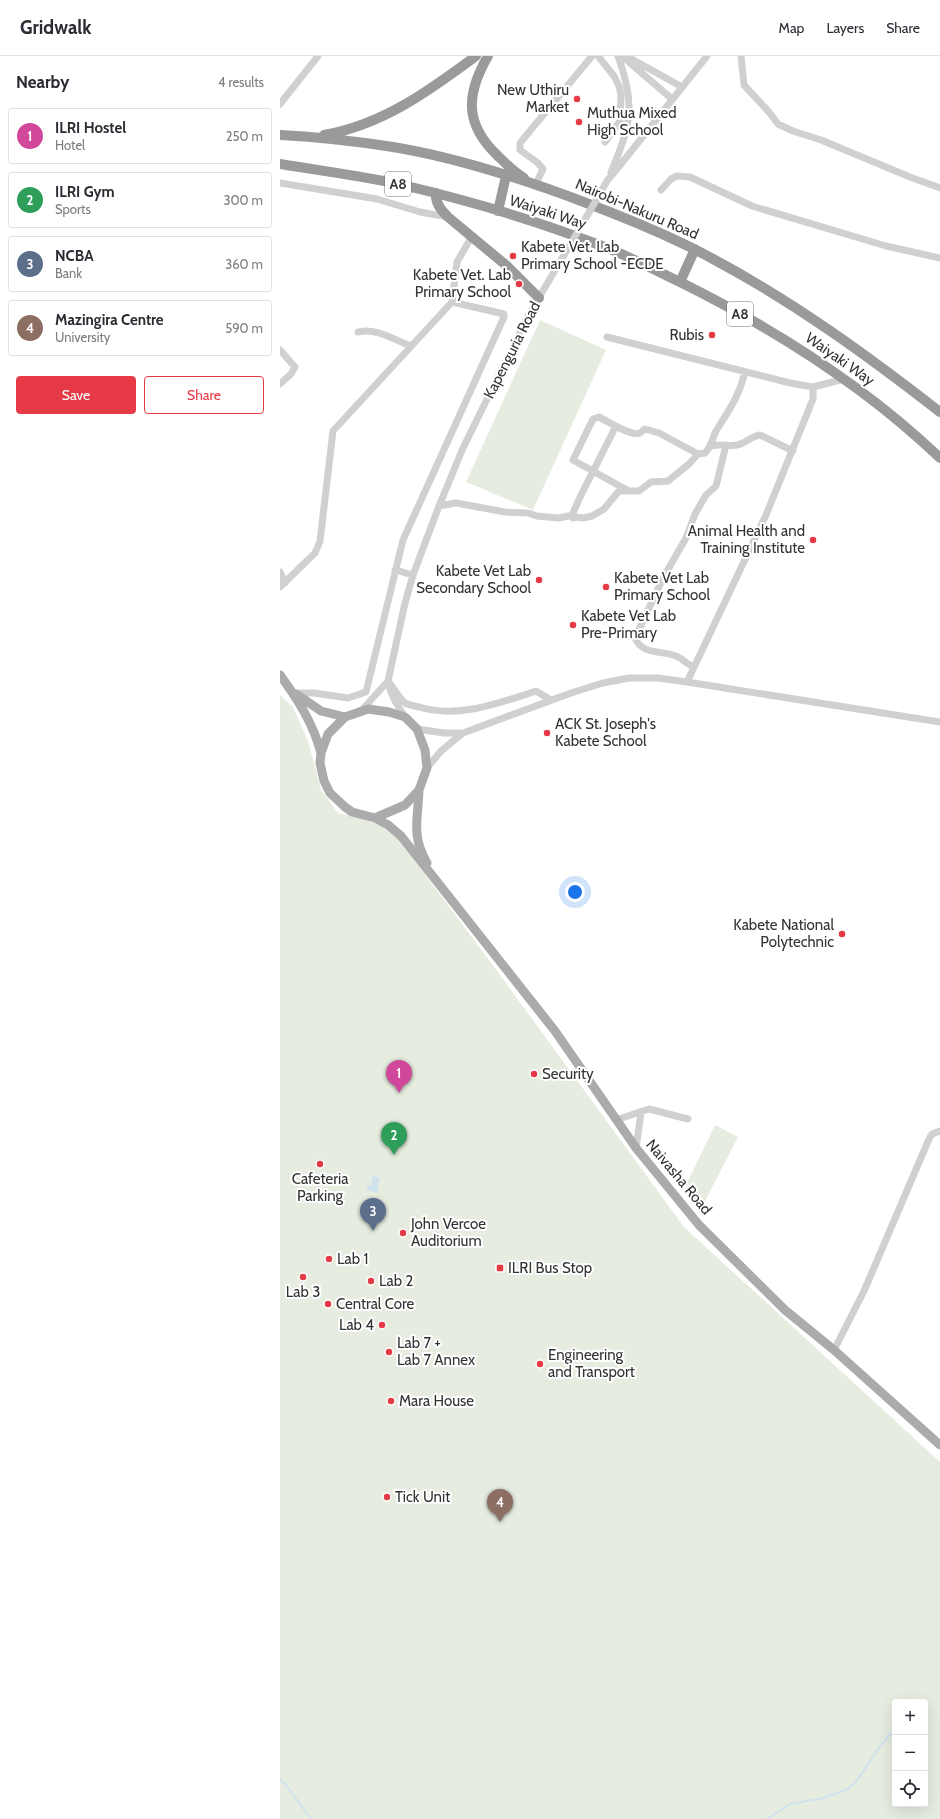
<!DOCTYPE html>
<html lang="en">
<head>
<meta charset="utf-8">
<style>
	body { margin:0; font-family:Cabin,sans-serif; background:#f7f7f7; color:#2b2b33 }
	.controls { position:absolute; right:12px; bottom:12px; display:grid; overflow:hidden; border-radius:4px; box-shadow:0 4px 16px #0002 }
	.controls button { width:36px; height:36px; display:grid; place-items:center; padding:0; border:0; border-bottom:1px solid #e1e1e2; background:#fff; color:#2b2b33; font:20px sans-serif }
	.you { position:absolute; left:295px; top:836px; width:14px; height:14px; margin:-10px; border:3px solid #fff; border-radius:50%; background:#1a73e8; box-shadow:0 0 0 6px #1a73e833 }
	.badge { display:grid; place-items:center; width:26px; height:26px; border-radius:50%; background:#e63946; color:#fff; font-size:13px; font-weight:700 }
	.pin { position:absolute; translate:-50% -33px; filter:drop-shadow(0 1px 2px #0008) }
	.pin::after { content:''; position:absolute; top:21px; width:14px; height:12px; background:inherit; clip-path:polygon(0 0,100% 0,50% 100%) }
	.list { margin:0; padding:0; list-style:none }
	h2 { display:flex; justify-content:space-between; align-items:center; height:52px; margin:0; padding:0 16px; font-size:17px }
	h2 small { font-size:13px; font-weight:400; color:#7c7c81 }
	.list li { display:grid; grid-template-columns:26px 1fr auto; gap:12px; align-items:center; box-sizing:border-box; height:56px; margin:0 8px 8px; padding:0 8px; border:1px solid #e1e1e2; border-radius:4px }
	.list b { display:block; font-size:15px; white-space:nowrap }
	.list p { margin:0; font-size:13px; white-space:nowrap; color:#7c7c81 }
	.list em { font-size:13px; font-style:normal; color:#7c7c81 }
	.actions { display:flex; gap:8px; padding:12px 16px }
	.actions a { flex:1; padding:9px 0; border:1px solid #e63946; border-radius:4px; text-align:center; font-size:14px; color:#e63946 }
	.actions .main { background:#e63946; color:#fff }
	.icon { flex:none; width:22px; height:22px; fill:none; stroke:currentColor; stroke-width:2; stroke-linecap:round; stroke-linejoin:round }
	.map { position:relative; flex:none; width:660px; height:1763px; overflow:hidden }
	header { display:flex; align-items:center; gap:24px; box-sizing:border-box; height:56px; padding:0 20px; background:#fff; border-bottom:1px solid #e1e1e2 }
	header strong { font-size:19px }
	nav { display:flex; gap:22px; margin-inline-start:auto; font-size:14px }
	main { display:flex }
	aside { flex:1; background:#fff }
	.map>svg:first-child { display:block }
</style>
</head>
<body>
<header>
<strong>Gridwalk</strong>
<nav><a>Map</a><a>Layers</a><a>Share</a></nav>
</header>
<main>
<aside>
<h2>Nearby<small>4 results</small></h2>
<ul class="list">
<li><span class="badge" style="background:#d1479c">1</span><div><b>ILRI Hostel</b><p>Hotel</p></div><em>250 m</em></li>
<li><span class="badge" style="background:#2e9e5b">2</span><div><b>ILRI Gym</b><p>Sports</p></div><em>300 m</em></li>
<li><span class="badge" style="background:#5c6f8a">3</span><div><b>NCBA</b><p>Bank</p></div><em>360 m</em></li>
<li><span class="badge" style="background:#8d6e63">4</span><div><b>Mazingira Centre</b><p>University</p></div><em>590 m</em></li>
</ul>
<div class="actions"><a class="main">Save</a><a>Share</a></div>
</aside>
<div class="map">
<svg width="660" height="1763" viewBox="0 0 660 1763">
	<rect width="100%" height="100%" fill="#fff"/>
	<path fill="#e6ecdf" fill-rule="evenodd" d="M260,264L326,294L253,454L186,426Z
		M0,639L13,651L28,685L41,734L58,757L87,764L102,771L120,785L220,919L404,1171L660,1406V1763H0ZM615,1646H645V1748H615Z
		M435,1069L458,1081L422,1151L406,1129Z"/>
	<path fill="#cfe2ee" d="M93,1120L100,1122L97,1137L87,1133V1129L91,1130Z"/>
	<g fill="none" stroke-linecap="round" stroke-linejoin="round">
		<path stroke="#cfe2ee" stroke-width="2" d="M0,1724L6,1729L31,1763
			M487,1763L510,1748L544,1742L568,1733L575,1727L602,1688L615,1673"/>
		<path stroke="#d0d0d0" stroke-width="7" d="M318,0L334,20L339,30L341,39L340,65L325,86
			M342,0L392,43
			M461,0L464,29L489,56L498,68L513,75L541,84L630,121L660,132
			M348,1L402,31
			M0,48L38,0
			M331,116C351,69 356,49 338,0
			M0,127L97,143L140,156L168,161
			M256,128L263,113L258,107L240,94V87L312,0
			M381,134L391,123L397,120L410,121L472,150L606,190L660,202
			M318,141L327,125L341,108L427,0
			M172,246L177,206L192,180
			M78,276C96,271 114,284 131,290
			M327,281L510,327L533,331
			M0,294L15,311L11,318L0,328
			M432,390C441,387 448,391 457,389C465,388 471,380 480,379L513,395
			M347,434L293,404L313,363L319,361C327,365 352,381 360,377C362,376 363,374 365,373L379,377L418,398
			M159,450L176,447L225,456L248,457L257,460L279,462L288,460L303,462L312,460L324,453L339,435H359L371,426L388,425L409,408L418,398L425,397C434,387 431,384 436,375C449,354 459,341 465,316
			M293,462V457L301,439L336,370
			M115,514L133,519
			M0,516L5,527
			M0,531L35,497L40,485L53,375L172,246L224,258V261L123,484L86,636L68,642L34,637H13
			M413,611C408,608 404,605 400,602C386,593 363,601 355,582L383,522L406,482L415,458L426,439L436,430L446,389
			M108,625C113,631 118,641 125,647C128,649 135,650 139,651C179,663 219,647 256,635L271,644
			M407,626L486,459L533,343V331L564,323
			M109,631L115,645L125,661
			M81,655L108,625L125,547L133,519L159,450L183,392L248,260L287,194
			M137,673L164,677H183
			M147,712L161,695L183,677L291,637L323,627L349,622H378L407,626L660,666
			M336,1064L369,1053L408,1063
			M356,1092L361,1057
			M554,1294L584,1235L649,1083L652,1078L660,1075"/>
		<path stroke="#ababab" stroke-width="9" d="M0,619C18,644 33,667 41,697
			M16,638L41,655L65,661
			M139,734C138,764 131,779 147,807
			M95,762L125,749L139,734L147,712L145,694L137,673L125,661L109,656L88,653L65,661L48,678L41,697L40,707L44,725L50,737L65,751L72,756L95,762L108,769L121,780L275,975L356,1092L419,1169L505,1254L554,1294L660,1389"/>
		<path stroke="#9a9a9a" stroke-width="10" d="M208,0C186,38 184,68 218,100C226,108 234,116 244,122
			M0,79C38,81 75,85 113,91C180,102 246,124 309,148C351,164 393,181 433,203C514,246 588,300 660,356
			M44,79C102,69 149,35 196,0
			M0,108C42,115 85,120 127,130C190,145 254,164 314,187C343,197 371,212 398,225C493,272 584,329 660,402
			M156,137C155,147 161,154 168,161L227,210L259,242
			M218,155L226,120
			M400,226L415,193"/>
		<path stroke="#d0d0d0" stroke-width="7" d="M287,194L318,141"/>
	</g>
	<g fill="#e63946" stroke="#fff" stroke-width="1.5">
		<circle cx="297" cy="43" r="4"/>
		<circle cx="299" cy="66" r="4"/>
		<circle cx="233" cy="200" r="4"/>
		<circle cx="239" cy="228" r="4"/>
		<circle cx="432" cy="279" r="4"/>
		<circle cx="533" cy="484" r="4"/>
		<circle cx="259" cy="524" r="4"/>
		<circle cx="326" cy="531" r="4"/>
		<circle cx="293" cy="569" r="4"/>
		<circle cx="267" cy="677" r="4"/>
		<circle cx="562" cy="878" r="4"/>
		<circle cx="254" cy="1018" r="4"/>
		<circle cx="40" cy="1108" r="4"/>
		<circle cx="123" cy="1177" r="4"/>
		<circle cx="49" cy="1203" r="4"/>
		<rect x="216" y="1208" width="8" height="8" rx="2"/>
		<circle cx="23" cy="1221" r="4"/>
		<circle cx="91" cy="1225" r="4"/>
		<circle cx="48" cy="1248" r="4"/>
		<circle cx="102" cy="1269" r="4"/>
		<circle cx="109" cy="1296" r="4"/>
		<circle cx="260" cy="1308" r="4"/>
		<circle cx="111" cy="1345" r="4"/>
		<circle cx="107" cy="1441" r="4"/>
	</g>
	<g text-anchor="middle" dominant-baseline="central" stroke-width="4" stroke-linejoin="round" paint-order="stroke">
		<g fill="#fff" stroke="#707070" stroke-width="1">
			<rect x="105" y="116" width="26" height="24" rx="3"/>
			<rect x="447" y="246" width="26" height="24" rx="3"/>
		</g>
		<g font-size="14" font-weight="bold" fill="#333">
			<text x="118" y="128">A8</text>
			<text x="460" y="258">A8</text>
		</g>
		<g font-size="15" fill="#333" stroke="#fff" text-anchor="start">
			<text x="289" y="34" text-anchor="end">New Uthiru<tspan x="289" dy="17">Market</tspan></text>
			<text x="307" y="57">Muthua Mixed<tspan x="307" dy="17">High School</tspan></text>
			<text x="241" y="191">Kabete Vet. Lab<tspan x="241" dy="17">Primary School -ECDE</tspan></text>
			<text x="231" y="219" text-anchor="end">Kabete Vet. Lab<tspan x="231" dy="17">Primary School</tspan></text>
			<text x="424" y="279" text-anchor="end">Rubis</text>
			<text x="525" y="475" text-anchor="end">Animal Health and<tspan x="525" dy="17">Training Institute</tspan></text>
			<text x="251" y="515" text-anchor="end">Kabete Vet Lab<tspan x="251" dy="17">Secondary School</tspan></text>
			<text x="334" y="522">Kabete Vet Lab<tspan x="334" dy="17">Primary School</tspan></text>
			<text x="301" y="560">Kabete Vet Lab<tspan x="301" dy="17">Pre-Primary</tspan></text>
			<text x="275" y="668">ACK St. Joseph's<tspan x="275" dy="17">Kabete School</tspan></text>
			<text x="554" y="869" text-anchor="end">Kabete National<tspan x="554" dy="17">Polytechnic</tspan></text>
			<text x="262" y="1018">Security</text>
			<text x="40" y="1123" text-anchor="middle">Cafeteria<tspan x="40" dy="17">Parking</tspan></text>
			<text x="131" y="1168">John Vercoe<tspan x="131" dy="17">Auditorium</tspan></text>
			<text x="57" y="1203">Lab 1</text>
			<text x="228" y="1212">ILRI Bus Stop</text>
			<text x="99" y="1225">Lab 2</text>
			<text x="23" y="1236" text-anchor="middle">Lab 3</text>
			<text x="56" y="1248">Central Core</text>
			<text x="94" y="1269" text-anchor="end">Lab 4</text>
			<text x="117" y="1287">Lab 7 +<tspan x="117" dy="17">Lab 7 Annex</tspan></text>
			<text x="268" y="1299">Engineering<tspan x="268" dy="17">and Transport</tspan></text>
			<text x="119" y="1345">Mara House</text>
			<text x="115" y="1441">Tick Unit</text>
		</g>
		<g font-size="15" fill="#333" stroke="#fff">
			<text transform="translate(357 153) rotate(23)">Nairobi-Nakuru Road</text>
			<text transform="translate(268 156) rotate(18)">Waiyaki Way</text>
			<text transform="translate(232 294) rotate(-63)">Kapenguria Road</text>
			<text transform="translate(560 303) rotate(35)">Waiyaki Way</text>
			<text transform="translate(399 1121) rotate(50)">Naivasha Road</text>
		</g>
	</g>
</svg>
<div class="controls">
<button>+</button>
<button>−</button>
<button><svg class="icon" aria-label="locate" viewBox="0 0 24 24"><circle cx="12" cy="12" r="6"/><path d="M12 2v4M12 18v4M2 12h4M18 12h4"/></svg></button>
</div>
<div class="you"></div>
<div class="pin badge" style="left:119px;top:1037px;background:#d1479c">1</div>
<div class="pin badge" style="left:114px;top:1099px;background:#2e9e5b">2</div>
<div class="pin badge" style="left:93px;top:1175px;background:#5c6f8a">3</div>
<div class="pin badge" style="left:220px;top:1466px;background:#8d6e63">4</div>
</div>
</main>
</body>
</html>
